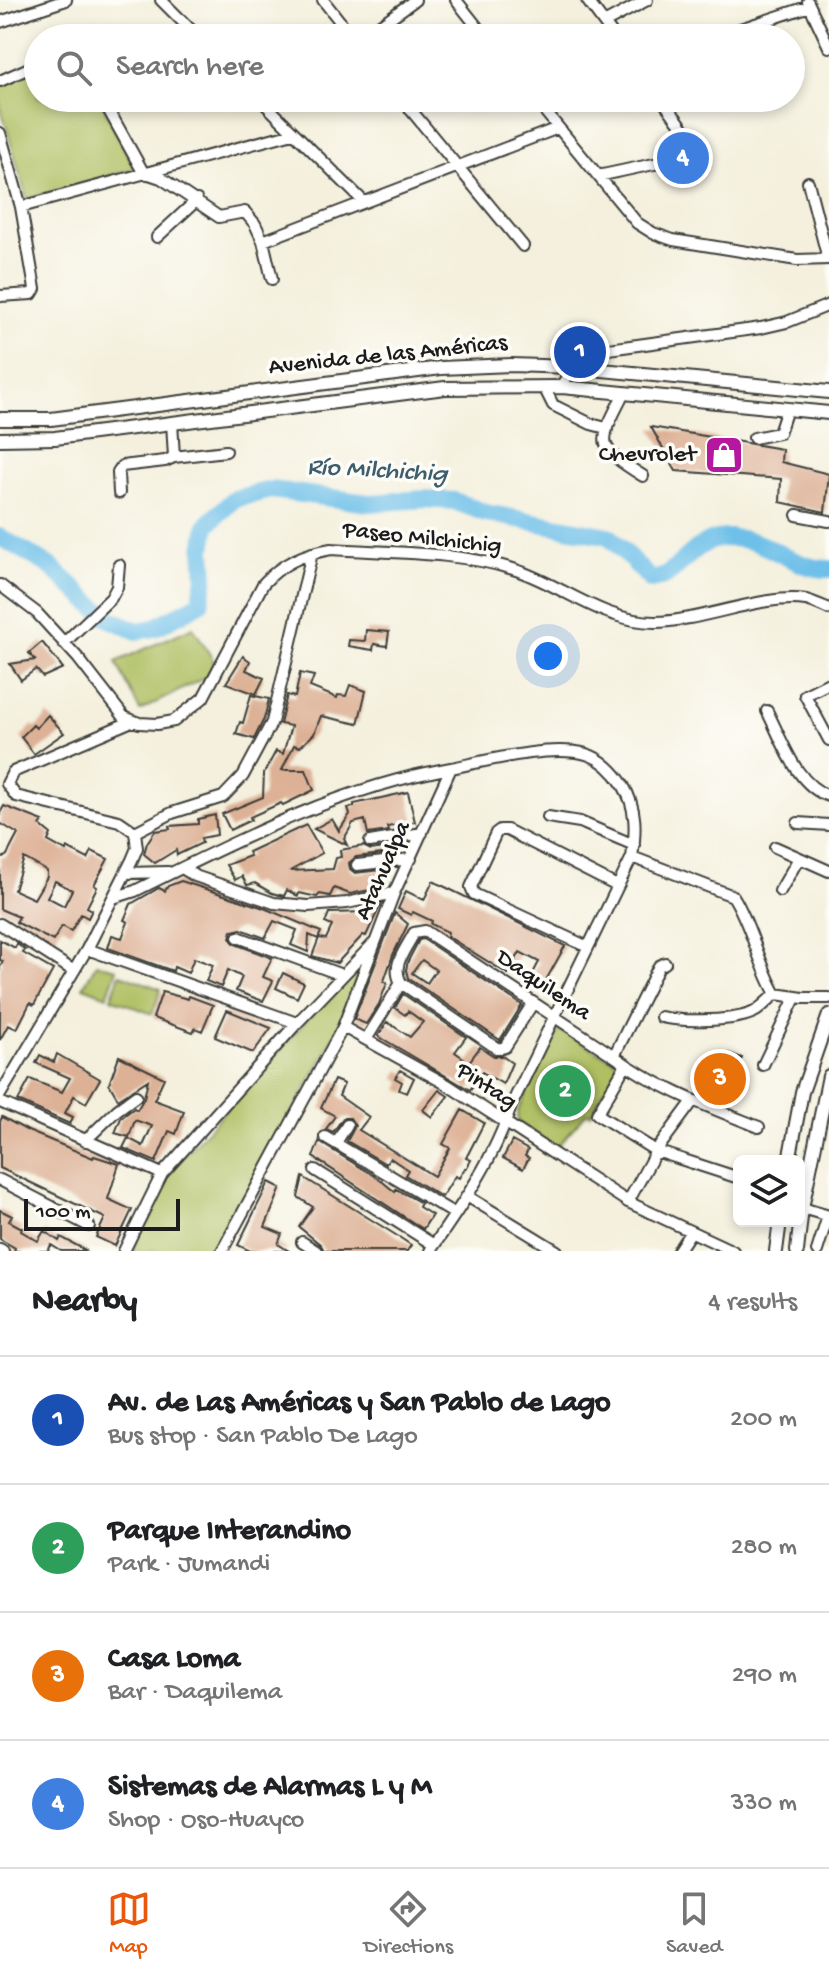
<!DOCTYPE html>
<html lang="en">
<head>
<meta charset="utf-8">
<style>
	body { margin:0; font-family:"Gochi Hand",sans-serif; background:#f6f6f6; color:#202124 }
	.controls { position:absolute; right:24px; bottom:24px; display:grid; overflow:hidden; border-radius:12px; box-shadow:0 4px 12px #0003 }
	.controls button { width:72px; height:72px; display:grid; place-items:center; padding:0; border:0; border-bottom:2px solid #e0e0e0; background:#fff; color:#202124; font:40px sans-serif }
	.scale { position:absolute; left:24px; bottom:20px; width:156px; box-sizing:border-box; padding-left:8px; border:4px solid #1c1c1c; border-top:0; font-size:22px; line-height:28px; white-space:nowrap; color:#1c1c1c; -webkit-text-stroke:6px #fdfcf7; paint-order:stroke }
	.you { position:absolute; left:548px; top:656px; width:28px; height:28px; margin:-20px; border:6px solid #fff; border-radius:50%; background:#1a73e8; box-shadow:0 0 0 12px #1a73e833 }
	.badge { display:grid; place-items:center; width:52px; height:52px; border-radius:50%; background:#ea580c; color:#fff; font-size:26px; font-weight:700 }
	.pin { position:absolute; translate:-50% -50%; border:4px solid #fff; box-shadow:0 2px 8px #0006 }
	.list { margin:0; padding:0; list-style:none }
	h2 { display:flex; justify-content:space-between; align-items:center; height:104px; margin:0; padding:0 32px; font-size:34px }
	h2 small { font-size:26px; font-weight:400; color:#757577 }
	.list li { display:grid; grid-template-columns:52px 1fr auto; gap:24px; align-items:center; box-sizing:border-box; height:128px; padding:0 32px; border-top:2px solid #e0e0e0 }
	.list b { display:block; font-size:30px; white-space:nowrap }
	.list p { margin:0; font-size:26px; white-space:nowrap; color:#757577 }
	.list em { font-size:26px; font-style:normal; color:#757577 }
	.icon { flex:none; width:44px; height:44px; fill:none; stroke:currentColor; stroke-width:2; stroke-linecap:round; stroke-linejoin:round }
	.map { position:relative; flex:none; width:829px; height:1251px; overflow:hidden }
	.search { position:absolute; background:#fff; box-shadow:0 4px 12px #0003; left:24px; right:24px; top:24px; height:88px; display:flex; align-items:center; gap:20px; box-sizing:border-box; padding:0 28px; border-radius:44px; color:#757577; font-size:30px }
	.sheet { height:616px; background:#fff }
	nav { display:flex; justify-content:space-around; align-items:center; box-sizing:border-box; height:112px; border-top:2px solid #e0e0e0; background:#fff; font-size:22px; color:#757577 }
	nav a { display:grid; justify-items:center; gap:4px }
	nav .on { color:#ea580c }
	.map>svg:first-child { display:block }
</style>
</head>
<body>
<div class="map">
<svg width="829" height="1251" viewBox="0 0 829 1251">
	<rect width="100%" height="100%" fill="#fdfcf7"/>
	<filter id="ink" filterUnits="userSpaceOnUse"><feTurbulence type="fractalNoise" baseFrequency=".0125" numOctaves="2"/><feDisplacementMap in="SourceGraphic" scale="16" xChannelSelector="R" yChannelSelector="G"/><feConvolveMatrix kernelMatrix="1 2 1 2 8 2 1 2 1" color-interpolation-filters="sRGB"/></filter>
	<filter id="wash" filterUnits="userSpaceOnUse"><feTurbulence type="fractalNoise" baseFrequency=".006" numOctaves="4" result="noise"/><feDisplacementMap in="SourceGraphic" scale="32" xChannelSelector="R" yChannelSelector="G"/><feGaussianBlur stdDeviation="1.8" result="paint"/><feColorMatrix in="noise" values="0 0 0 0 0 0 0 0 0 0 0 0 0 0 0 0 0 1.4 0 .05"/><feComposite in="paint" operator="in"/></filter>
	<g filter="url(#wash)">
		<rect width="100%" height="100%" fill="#f4f0dd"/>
		<path fill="#afbf62" stroke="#666e3f" stroke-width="2" d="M38,67V98H99L135,169L27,199L0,105V84Z
			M193,627L215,663L204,678L140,711L116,662Z
			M359,962H363L340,1026L218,1251H132L165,1177Z
			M96,964L117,969L107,996L83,987Z
			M120,974L161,989L152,1014L111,998Z
			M559,1030L615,1061L618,1068L590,1114L587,1112L556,1148L520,1124L517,1118L518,1110Z"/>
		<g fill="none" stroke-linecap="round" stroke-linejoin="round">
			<path stroke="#6ec0e9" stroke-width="18" d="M0,537L50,566L106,617L137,631L154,628L200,603L205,578L203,549L207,525L234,499L271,490L369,503L425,499L454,501L486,513L609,536L651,580C656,579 663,578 668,574C683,563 698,542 718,539C763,531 788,569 829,569"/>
		</g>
		<g id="blocks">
			<path fill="#ddb195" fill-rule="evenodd" d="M651,427L782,449L781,462L829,474L825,512L780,502L781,479L676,471Z
				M366,630L389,632L387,646L374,644L373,650L348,646L349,640L365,641Z
				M42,642L63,668L43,677L36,669L21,680L10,664L35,660L29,653Z
				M243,656L250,661L246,670L264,678L256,694L226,683Z
				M300,673L314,676L310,687L337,698L338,695L346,696L350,685L366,691L358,724L321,716L314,734L300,747L294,745L282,770H306L314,790L283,805L281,803L250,817L251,820L230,830L222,814L263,797L264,773L276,751L283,754L291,726L280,724L287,695L295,697Z
				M251,695L269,699L264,719L254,739L236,734L240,722L243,723Z
				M48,715L64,733L34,754L21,737L33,725L36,728Z
				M408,792L415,822L387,827L388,831L368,834L365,820L353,823L344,839L347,845L314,829L332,819L339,831L350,814L348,808L354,807V804Z
				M4,806L43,821L40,825L51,834L48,841L66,851L67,848L88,859L92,851L108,859L94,885L97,887L87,907L92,910L88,918L81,914L71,931L62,926L53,941L16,922L19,917L0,909V857L3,858L7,855L18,834L0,823V813ZM24,858L47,871V877L34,899L14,890ZM55,881L72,890L64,906L47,897Z
				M215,815L217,835L201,838L202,843L177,855L176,850L155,863L144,854L147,843L155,831L170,829L169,826L198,824V819Z
				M306,825L322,853L290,871L333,869L336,858L341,857L340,850L363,846L371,850L402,845L401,852L356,857L349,863L350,869L355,873L389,869L385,887L350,894L334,888L330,896L320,894L317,897L299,893L298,896L287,890L284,896L272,893L255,883L247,885L242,876L235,880L226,865L250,856L248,852Z
				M181,881L264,908L321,932L318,939L309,935L308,952L291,945L297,930L274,921L265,938L241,929L232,931L230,938L235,944L272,958L263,977L273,981L263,1001L236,991L242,977L228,970L221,987L206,981L213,965L194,958L188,973L174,967L173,971L108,948L112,935L122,938L128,922L124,920L131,904L159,888L165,891L168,886Z
				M433,881L565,946L540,991L527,985L539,962L520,952L508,974L447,936L448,932L431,924L432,921L413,912L411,915L398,909L406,891L424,900Z
				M381,904L366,936L363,935L337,963L312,956L319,938L326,939L332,926L325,923L329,913L369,912L358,909Z
				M395,913L408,924L393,955L384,981L387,983L379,1004L366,1024L354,1019Z
				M423,939L522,1005L500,1040L408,978L406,970L408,961L419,940ZM422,960L436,970L427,983L412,973Z
				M0,940L15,948L17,944L25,950L23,953L53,970L34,1005L30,1003L17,1029L8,1025L0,1040V967L3,961L0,960Z
				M283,973L304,983L297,998L276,988Z
				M162,992L188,999L189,996L213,1005L202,1031L195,1028L193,1032L153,1018Z
				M403,994L466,1037L455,1052L469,1062L480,1047L494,1056H502L512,1063L503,1084L482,1072L470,1090L378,1036L387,1022L410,1037L423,1022L408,1011L405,1015L395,1008Z
				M227,1010L271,1028L253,1053L215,1037Z
				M729,1053L742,1058L721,1103L701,1095L717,1060L724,1063Z
				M57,1054L100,1079L86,1103L74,1096L65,1113L73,1117L70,1124L18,1101L30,1079L62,1092L70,1078L36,1063L40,1055L54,1062Z
				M119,1056L164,1078L154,1100L184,1111L176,1134L169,1131L156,1162L123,1148L128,1138L143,1146L152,1126L135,1120L129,1137L115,1133L121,1118L134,1108L137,1110L144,1098L148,1080L118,1099L109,1084Z
				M400,1070L414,1078L407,1093L399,1090L402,1082L395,1078Z
				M334,1080L344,1084L339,1096L369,1117L359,1130L434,1176L450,1148L443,1144L462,1110L484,1123L466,1158L471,1160L466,1169L465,1168L459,1178L455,1176L442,1197L405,1175L408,1170L390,1158L386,1164L347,1141L355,1126L350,1118H343L333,1132L326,1129L335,1116L321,1108Z
				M439,1090L448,1096L432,1117L423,1110Z
				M2,1117L28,1131L93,1158L94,1156L119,1164L108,1199L132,1210L115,1246L96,1237L105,1218L0,1168V1122Z
				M512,1141L528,1150L525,1156L529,1158L523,1169L503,1158Z
				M319,1142L378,1178L395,1192L396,1189L421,1203L419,1207L432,1215L423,1229L313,1157Z
				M303,1177L399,1237L411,1245L407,1251H324L321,1245L299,1227L313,1207L298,1197Z
				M269,1182L281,1188L265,1227L282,1234L278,1244L289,1251H250L238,1245Z
				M0,1210L12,1216L9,1221L22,1228L21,1231L38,1241L44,1231L59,1241L61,1237L87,1251H61L51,1245L48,1251H14L15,1248L0,1239Z"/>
		</g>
	</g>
	<g filter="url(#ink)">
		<use href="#blocks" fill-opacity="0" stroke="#3c3c39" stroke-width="2"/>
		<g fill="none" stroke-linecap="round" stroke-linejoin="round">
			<g stroke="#3c3c39" stroke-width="14">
				<path id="minor" d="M161,0L199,38
					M323,0L353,38
					M456,0L486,38
					M587,0L615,38
					M808,2L829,47
					M0,22L66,0
					M604,23L647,0
					M362,38L415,0
					M713,38L810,6
					M0,81L38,64
					M102,98L143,172L161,178L219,217L245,212L255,224L263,241L558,128
					M259,98L364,202
					M401,98L523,246
					M534,98L637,223L653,233L673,240L797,260L829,259
					M0,133L21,207L35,289L32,294L0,296
					M598,176L696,155L698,148L661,98
					M808,182L828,259
					M21,207L293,133
					M157,237L197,200
					M263,241L272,279
					M544,387L553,405L591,424L606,428
					M562,387L571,367L594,351L761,328L787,322L829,305
					M624,393C599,443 593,445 643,476
					M754,438L779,433L787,409
					M174,457L226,451
					M119,493L118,472L122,466L165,461L174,457L172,422
					M797,515L829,521
					M0,585L37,613L78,658L124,717L139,723L157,724L174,721L203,698L263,584C282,563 303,554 331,549C391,553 455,551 513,569C561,584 603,622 655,622C700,622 765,593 806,600C814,602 822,606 829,609
					M64,643L111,598L117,587L119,565
					M829,683L805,695L829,740
					M767,711C782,739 796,786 829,796
					M132,721L13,772L7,784L16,796L119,821L135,832
					M548,817L580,822L634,845
					M798,823L829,825
					M370,842L422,833
					M775,847L829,871
					M632,857L733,896C752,926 758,963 776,994L803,998H829
					M357,865L411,859
					M182,868L195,876L274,903L308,906L347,903L394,893
					M125,873L168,872
					M780,891L799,858
					M113,898L135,891C236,841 338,788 451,768
					M0,924L74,971
					M238,937L342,975
					M588,947L474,894L471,887L496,833L500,830H507L617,886
					M87,949L297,1023
					M401,983L498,1049L505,1047L533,1003
					M661,1017C682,1022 737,1022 756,1011C763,1006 769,999 776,994
					M343,1027L446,1084L628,1202L733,1251
					M367,1038L401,983C391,965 405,951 414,933L425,931L614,1056C657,1088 709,1107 759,1127
					M614,1056L659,966L665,963
					M763,1065L795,998
					M625,1066L597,1114L656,1151L739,1178
					M0,1095L87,949L132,860L137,848L135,832L172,813L223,797L243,776L272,722L312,553
					M0,1102L162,1174
					M325,1137L455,1214
					M85,1141L117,1110L136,1096
					M336,1143L347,1125
					M315,1170L434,1245
					M0,1180L89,1226
					M467,1196L557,1251
					M628,1202L656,1151L693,1101
					M802,1208L829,1216
					M302,1242L316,1251
					M0,1249L3,1251
					M124,1251L162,1174L297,1023L373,944
					M222,1251L343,1027L394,893L451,768C486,761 552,744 586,754C601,758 615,772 623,785C637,808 636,831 632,857L511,1106C496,1156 460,1208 430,1251
					M678,1251L690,1233
					M817,1251L828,1216"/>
			</g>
			<g stroke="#3c3c39" stroke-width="16">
				<path id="major" d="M0,419H51L441,368L511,365L571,367L829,392
					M0,439L55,438L445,388L562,387L829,413
					M789,1161L802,1092L829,1015
					M776,1251L780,1221
					M797,1251L802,1208L829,1076"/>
			</g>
			<use href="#minor" stroke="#fff" stroke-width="10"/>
			<use href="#major" stroke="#fff" stroke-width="12"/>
		</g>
	</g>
	<defs>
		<g id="shop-square" transform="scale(2)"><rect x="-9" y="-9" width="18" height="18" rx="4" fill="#b5179e" stroke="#fdfcf7"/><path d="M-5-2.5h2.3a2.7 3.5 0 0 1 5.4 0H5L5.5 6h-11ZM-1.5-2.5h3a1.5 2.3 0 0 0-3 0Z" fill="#fff"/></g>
	</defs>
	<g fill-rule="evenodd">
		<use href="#shop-square" x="724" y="455"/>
	</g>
	<g text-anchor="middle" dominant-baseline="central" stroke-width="7" stroke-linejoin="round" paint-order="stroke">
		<g font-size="24" fill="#1c1c1c" stroke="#fdfcf7">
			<text transform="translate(388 356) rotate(-6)">Avenida de las Américas</text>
			<text transform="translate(422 539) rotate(6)">Paseo Milchichig</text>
			<text transform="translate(384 871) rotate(-66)">Atahualpa</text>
			<text transform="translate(543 986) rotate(34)">Daquilema</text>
			<text transform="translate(486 1087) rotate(33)">Pintag</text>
		</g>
		<g font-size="24" fill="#1c1c1c" stroke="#fdfcf7" text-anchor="end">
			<text x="696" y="455">Chevrolet</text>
		</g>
		<g font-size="26" font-style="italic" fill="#3d5e6e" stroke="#fdfcf7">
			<text transform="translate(377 472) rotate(3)">Río Milchichig</text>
		</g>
	</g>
</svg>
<div class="controls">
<button><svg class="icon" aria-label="layers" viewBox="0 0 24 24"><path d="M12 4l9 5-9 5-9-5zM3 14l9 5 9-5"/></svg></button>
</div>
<div class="scale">100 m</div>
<div class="you"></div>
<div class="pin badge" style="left:580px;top:352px;background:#1a4fb4">1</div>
<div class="pin badge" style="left:565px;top:1091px;background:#2e9e5b">2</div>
<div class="pin badge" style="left:720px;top:1079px;background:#e8710a">3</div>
<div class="pin badge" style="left:683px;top:158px;background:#3f7fe0">4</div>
<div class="search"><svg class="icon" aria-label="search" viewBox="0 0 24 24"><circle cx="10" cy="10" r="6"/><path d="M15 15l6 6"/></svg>Search here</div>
</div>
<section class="sheet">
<h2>Nearby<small>4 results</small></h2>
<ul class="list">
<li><span class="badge" style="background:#1a4fb4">1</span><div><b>Av. de Las Américas y San Pablo de Lago</b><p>Bus stop · San Pablo De Lago</p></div><em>200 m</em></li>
<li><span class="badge" style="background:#2e9e5b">2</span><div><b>Parque Interandino</b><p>Park · Jumandi</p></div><em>280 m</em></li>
<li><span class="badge" style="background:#e8710a">3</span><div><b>Casa Loma</b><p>Bar · Daquilema</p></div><em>290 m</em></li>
<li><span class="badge" style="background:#3f7fe0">4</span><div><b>Sistemas de Alarmas L y M</b><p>Shop · Oso-Huayco</p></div><em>330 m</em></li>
</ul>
</section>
<nav>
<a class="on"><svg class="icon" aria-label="map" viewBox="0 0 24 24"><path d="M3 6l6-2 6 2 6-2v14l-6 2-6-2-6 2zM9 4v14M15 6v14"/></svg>Map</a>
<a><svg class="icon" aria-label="directions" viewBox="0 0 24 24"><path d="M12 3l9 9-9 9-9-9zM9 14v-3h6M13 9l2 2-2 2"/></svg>Directions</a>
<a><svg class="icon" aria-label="saved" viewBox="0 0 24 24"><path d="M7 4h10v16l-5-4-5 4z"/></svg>Saved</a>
</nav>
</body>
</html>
